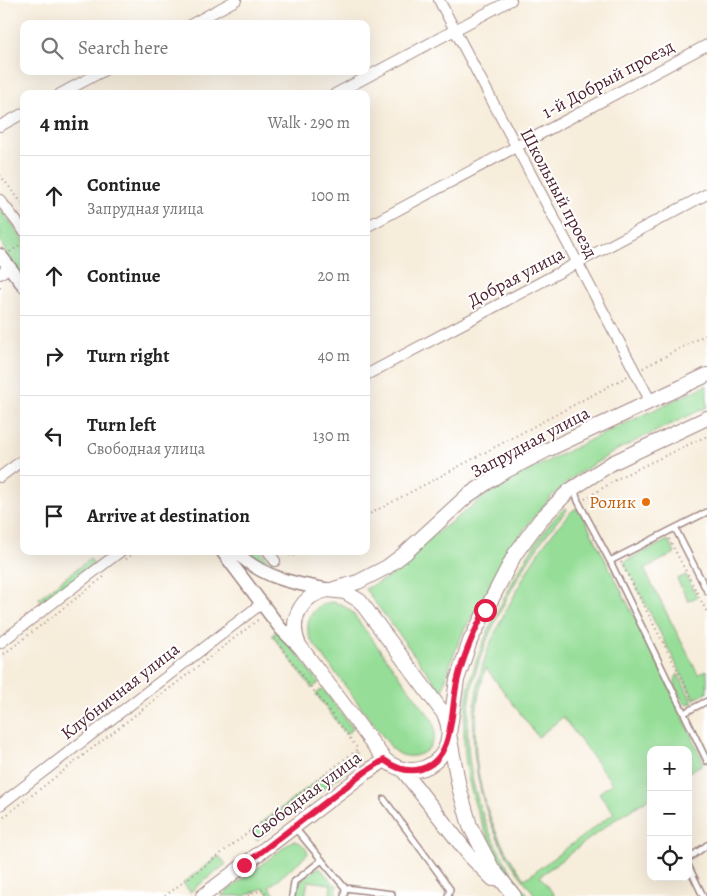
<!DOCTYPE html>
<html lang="en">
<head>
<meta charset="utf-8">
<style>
	body { margin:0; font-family:Alegreya,serif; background:#f6f6f6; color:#222 }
	.controls { position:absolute; right:15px; bottom:15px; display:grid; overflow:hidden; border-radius:10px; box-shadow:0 5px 20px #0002 }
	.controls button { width:45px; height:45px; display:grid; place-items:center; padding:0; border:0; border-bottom:1px solid #e0e0e0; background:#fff; color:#222; font:25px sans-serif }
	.stop { position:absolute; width:15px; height:15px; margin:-11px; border:4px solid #e11d48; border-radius:50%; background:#fff }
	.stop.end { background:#e11d48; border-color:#fff; box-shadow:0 1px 5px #0008 }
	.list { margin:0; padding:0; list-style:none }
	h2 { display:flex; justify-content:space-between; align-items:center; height:65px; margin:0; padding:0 20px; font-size:21px }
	h2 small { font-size:16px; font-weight:400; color:#767676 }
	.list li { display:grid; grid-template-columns:32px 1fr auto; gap:15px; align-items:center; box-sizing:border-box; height:80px; padding:0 20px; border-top:1px solid #e0e0e0 }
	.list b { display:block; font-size:19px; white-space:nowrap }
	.list p { margin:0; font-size:16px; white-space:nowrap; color:#767676 }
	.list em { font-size:16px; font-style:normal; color:#767676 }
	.icon { flex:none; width:28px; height:28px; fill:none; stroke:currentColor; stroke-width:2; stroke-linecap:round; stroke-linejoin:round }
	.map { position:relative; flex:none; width:707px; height:896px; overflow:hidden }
	.search { position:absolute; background:#fff; box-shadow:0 5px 20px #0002; left:20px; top:20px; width:350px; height:55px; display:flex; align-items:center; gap:12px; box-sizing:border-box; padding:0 18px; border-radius:10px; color:#767676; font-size:19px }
	.panel { position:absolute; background:#fff; box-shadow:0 5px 20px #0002; left:20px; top:90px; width:350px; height:465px; border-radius:10px }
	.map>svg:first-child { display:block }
</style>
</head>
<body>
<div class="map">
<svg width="707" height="896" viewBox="0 0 707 896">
	<rect width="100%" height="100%" fill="#fff"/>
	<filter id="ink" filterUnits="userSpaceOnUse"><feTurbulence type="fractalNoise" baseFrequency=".02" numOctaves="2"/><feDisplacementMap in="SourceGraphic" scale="10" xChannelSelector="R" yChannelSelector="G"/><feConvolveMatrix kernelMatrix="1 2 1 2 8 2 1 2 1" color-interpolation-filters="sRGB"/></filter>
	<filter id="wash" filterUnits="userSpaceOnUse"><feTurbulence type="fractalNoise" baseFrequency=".0096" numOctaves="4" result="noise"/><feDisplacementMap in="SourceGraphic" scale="20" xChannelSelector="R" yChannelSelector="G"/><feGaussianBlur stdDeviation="1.12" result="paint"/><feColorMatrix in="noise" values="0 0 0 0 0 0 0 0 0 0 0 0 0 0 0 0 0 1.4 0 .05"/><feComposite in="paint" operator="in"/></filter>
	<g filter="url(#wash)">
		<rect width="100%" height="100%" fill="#f7eddb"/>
		<path fill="#96de98" stroke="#707e62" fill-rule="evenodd" d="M0,209L24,240V281L13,268L0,240Z
			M707,385V407L617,450L576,475L552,496L529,523L510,550L464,630L452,659L442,692L365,589L391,576L433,536L488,494L520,475L592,439Z
			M566,508L567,510C542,537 524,566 507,598C494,624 481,650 474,679C455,757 480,835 529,896H525C475,836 450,752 472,675C481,643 496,614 511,585C521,566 549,518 566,508Z
			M575,509H578L582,514L662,671L704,763L688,773V750H651V797L613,821L540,876L555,896H536C528,886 520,876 513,866C476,809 463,733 482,668C489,641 503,617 516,592C529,566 543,543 562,522C566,517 570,512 575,509ZM486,668L538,737L563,717L612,783L599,793L614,813L525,879C479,822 462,738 486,668Z
			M668,540L675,553L644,569L698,674L707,670V693L694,699L624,562Z
			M245,551H261L272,566L271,567L253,558Z
			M90,559L96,567L44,605L39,598Z
			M686,575L697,597L688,601L677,579Z
			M332,602L341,604L351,611L433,721C442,747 416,766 394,751L311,640C302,622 313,604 332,602Z
			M279,630L319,683L312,688L272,635Z
			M678,674L693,703L686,704L683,702C679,693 671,683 678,674Z
			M323,689L353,729L346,734L316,694Z
			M355,751L349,768L330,784L324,775Z
			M322,777L328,785L257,840L250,832Z
			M292,841C299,840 307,847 308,854L269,887L276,896H270L263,888L245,896H221Z
			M219,856L226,864L190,892L183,883Z
			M320,868L335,885H337L336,896H330L331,884L308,881L305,896H296L300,881L316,869Z"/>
	</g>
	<g filter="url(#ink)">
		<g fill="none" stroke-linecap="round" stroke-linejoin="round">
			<g stroke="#a08683" stroke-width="8">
				<path id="service" d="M574,488L578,501L610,561L707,761
					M675,528L707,512
					M610,561L675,528L707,591
					M684,713L707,701
					M384,799L450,889L448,896
					M295,828L345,888L392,894V896
					M688,859L707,845
					M688,865L703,896
					M292,896L294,882L322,860
					M344,896L345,888"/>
			</g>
			<g stroke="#a08683" stroke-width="12">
				<path id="minor" d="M439,0L651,402
					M192,24L236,0
					M60,94L103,71
					M335,94L511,0
					M0,126L24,113
					M0,200L24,231
					M366,227L707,45
					M0,274L9,267
					M366,375L707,194
					M0,477L24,459
					M268,551L275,561
					M0,643L121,551
					M0,805L261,604"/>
			</g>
			<g stroke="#a08683" stroke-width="15">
				<path id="tertiary" d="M0,255L24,286
					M222,551L281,629L302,650
					M235,551C262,578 295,584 331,590"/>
			</g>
			<g stroke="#a08683" stroke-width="16">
				<path id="secondary" d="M334,589L358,582L387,567L404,554L467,496L500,474L547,450L707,375
					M328,590L345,592L360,601L444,714C463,753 419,788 385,760L299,645C288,620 301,595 328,590Z
					M402,769L470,856L493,879
					M203,896L365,773L385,760
					M514,896L492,868L470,826L459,787L449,734L457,680L470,641L515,554L540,520L569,491L612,463L707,418"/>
			</g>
			<path stroke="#a08683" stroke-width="2" stroke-dasharray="1 4" stroke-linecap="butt" d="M0,175L24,206
				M10,252L24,242
				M0,288L3,285
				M643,368L707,334
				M585,499L622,476L707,436
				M366,516L628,376
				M669,539L707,612
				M287,551L291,557L301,551
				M126,559L137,551
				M621,562L693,700
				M0,657L105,576
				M322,776L329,785
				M0,820L259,619
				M165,896L358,749L273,637
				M248,896L263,889L268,896"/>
			<use href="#service" stroke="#fff" stroke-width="5"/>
			<use href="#minor" stroke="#fff" stroke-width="10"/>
			<use href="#tertiary" stroke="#fff" stroke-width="12"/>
			<use href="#secondary" stroke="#fff" stroke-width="14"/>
		</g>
	</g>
	<g fill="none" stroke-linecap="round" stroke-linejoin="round" filter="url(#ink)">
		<path stroke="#e11d48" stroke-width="6" d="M244,865L365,772L384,760C395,768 407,773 421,769C456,759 450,707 458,678C464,654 474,632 485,610"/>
	</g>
	<circle fill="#e8710a" stroke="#fff" stroke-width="2" cx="646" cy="502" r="5"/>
	<g text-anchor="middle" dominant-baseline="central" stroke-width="4" stroke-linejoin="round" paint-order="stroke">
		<g font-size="18" fill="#4a1f2b" stroke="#fff">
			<text transform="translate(608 79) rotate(-28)">1-й Добрый проезд</text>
			<text transform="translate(559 193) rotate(62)">Школьный проезд</text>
			<text transform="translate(516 277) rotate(-28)">Добрая улица</text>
			<text transform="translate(530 442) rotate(-28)">Запрудная улица</text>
			<text transform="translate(120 691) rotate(-38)">Клубничная улица</text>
			<text transform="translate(306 795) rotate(-37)">Свободная улица</text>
		</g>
		<g font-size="18" fill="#c56008" stroke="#fff" text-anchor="end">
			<text x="636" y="502">Ролик</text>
		</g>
	</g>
</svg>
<div class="controls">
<button>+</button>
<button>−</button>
<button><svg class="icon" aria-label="locate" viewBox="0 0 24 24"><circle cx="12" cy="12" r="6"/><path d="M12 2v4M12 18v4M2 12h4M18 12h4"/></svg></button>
</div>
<div class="stop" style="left:485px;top:610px"></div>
<div class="stop end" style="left:244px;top:865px"></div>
<div class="search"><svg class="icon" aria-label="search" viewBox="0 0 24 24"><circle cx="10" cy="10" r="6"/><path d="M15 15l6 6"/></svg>Search here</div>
<section class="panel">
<h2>4 min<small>Walk · 290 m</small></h2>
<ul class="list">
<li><svg class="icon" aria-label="ahead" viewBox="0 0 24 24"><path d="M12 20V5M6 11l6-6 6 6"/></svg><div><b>Continue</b><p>Запрудная улица</p></div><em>100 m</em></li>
<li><svg class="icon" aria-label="ahead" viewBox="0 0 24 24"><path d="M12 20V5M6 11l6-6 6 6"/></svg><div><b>Continue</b></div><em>20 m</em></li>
<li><svg class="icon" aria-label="right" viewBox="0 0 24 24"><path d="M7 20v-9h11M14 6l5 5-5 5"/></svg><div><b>Turn right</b></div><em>40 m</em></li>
<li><svg class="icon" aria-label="left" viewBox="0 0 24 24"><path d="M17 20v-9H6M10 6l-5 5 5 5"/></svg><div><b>Turn left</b><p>Свободная улица</p></div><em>130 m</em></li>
<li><svg class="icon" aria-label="arrive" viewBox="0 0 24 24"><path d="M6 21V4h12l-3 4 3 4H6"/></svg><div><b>Arrive at destination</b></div></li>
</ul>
</section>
</div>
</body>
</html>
